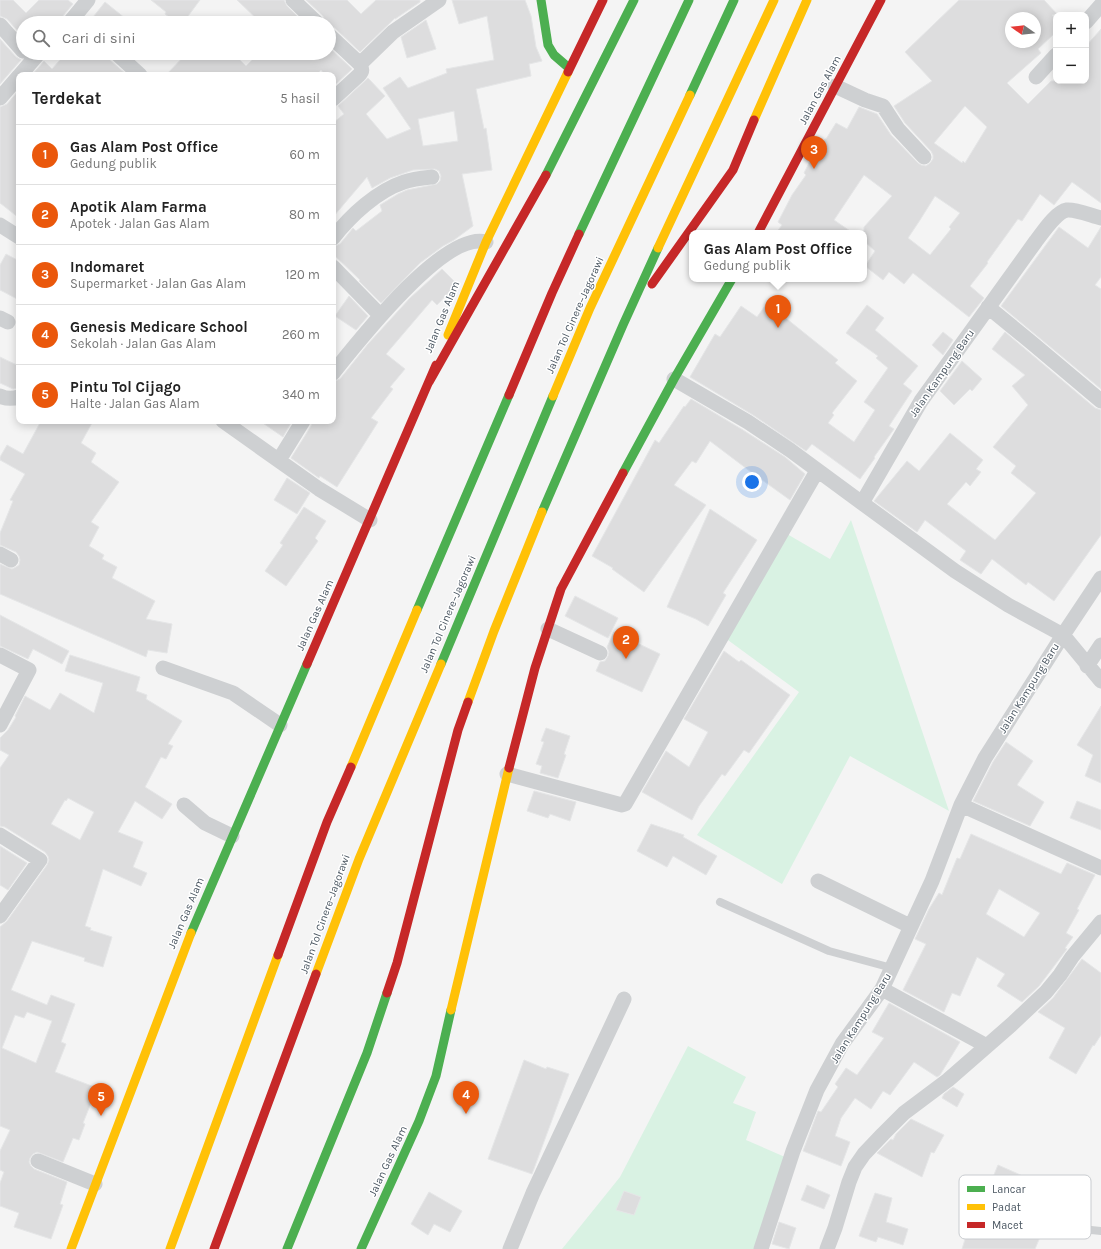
<!DOCTYPE html>
<html lang="id">
<head>
<meta charset="utf-8">
<style>
	body { margin:0; font-family:Karla,sans-serif; background:#f6f6f6; color:#222 }
	.controls { position:absolute; right:12px; top:12px; display:grid; overflow:hidden; border-radius:8px; box-shadow:0 2px 10px #0003 }
	.controls button { width:36px; height:36px; display:grid; place-items:center; padding:0; border:0; border-bottom:1px solid #e0e0e0; background:#fff; color:#222; font:20px sans-serif }
	.compass { position:absolute; left:1005px; top:12px; width:36px; height:36px; border-radius:50%; background:#fff; box-shadow:0 2px 10px #0003; rotate:284deg }
	.you { position:absolute; left:752px; top:482px; width:14px; height:14px; margin:-10px; border:3px solid #fff; border-radius:50%; background:#1a73e8; box-shadow:0 0 0 6px #1a73e833 }
	.badge { display:grid; place-items:center; width:26px; height:26px; border-radius:50%; background:#ea580c; color:#fff; font-size:13px; font-weight:700 }
	.pin { position:absolute; translate:-50% -33px; filter:drop-shadow(0 1px 2px #0008) }
	.pin::after { content:''; position:absolute; top:21px; width:14px; height:12px; background:inherit; clip-path:polygon(0 0,100% 0,50% 100%) }
	.popup { position:absolute; left:689px; top:230px; width:178px; height:52px; box-sizing:border-box; display:grid; place-content:center; border-radius:8px; background:#fff; filter:drop-shadow(0 1px 3px #0005); font-size:13px; white-space:nowrap; color:#767676 }
	.popup b { font-size:15px; color:#222 }
	.popup::after { content:''; position:absolute; left:50%; top:100%; margin-left:-8px; border:8px solid transparent; border-top-color:#fff }
	.list { margin:0; padding:0; list-style:none }
	h2 { display:flex; justify-content:space-between; align-items:center; height:52px; margin:0; padding:0 16px; font-size:17px }
	h2 small { font-size:13px; font-weight:400; color:#767676 }
	.list li { display:grid; grid-template-columns:26px 1fr auto; gap:12px; align-items:center; box-sizing:border-box; height:60px; padding:0 16px; border-top:1px solid #e0e0e0 }
	.list b { display:block; font-size:15px; white-space:nowrap }
	.list p { margin:0; font-size:13px; white-space:nowrap; color:#767676 }
	.list em { font-size:13px; font-style:normal; color:#767676 }
	.icon { flex:none; width:22px; height:22px; fill:none; stroke:currentColor; stroke-width:2; stroke-linecap:round; stroke-linejoin:round }
	.map { position:relative; flex:none; width:1101px; height:1249px; overflow:hidden }
	.search { position:absolute; background:#fff; box-shadow:0 2px 10px #0003; left:16px; top:16px; width:320px; height:44px; display:flex; align-items:center; gap:10px; box-sizing:border-box; padding:0 14px; border-radius:22px; color:#767676; font-size:15px }
	.panel { position:absolute; background:#fff; box-shadow:0 2px 10px #0003; left:16px; top:72px; width:320px; height:352px; border-radius:8px }
	.map>svg:first-child { display:block }
</style>
</head>
<body>
<div class="map">
<svg width="1101" height="1249" viewBox="0 0 1101 1249">
	<rect width="100%" height="100%" fill="#f4f4f4"/>
	<path fill="#d9f2e3" d="M851,520L949,811L850,756L782,884L697,835L799,692L717,632L787,534L830,559Z
		M688,1046L746,1077L733,1103L756,1112L746,1140L785,1157L754,1249H562L620,1177Z"/>
	<path fill="#ddddde" stroke="#e5e6e7" fill-rule="evenodd" d="M0,0H13L26,13L39,0H68L73,4L62,17L60,23H23V37L7,19L0,16Z
		M151,0H200L183,23H177L165,14L166,12Z
		M237,0H284L287,6L304,23H261Z
		M306,0H347L361,14L376,0H420V2L395,19V18L360,52L335,28L329,26V23H326L323,16Z
		M452,0H525L531,16L536,47L542,61L529,64L531,76L476,89L484,129L486,128L492,170L462,174L473,226L454,240L443,246L420,263L381,303L359,281L360,280L333,254V247L340,244L353,228L356,231L382,211L380,205L398,194L407,190L437,184L440,181L441,176L439,171L435,169L413,170L390,178L372,188L367,177L333,217V123L344,114L338,106L368,78L385,96L366,114L387,139L411,129L383,88L400,77L408,88L447,73L446,69L494,60L487,16L459,24ZM454,111L458,141L423,146L418,119Z
		M959,0H1044L1058,15H1052L1056,20V32L1038,49L1041,53L1007,83L1028,104L1051,81H1086V46L1101,29V203L1072,182L1054,205L1040,194L1022,221L1018,219L987,262L988,263L970,286L984,298L969,317L913,273L904,284L889,272L883,280L865,266L875,251L864,241V227L892,196L864,175L834,220L853,233H776L782,225L778,222L792,195L806,175L804,173L812,157L825,139H826L836,123L847,129L859,107L877,114L891,135L918,163L921,165L926,166L930,163L933,159V155L931,151L905,123L894,106L932,81L905,52ZM1011,18H1035V42H1011ZM965,106L987,127L965,163L963,161L962,163L934,143ZM935,196L960,213L949,227L951,229L930,255L908,238L920,220Z
		M105,2L131,23H81L86,17L90,21Z
		M426,20L436,49L407,58L401,37Z
		M0,39L16,57L21,60L0,84Z
		M329,47L352,69L335,85L333,83V75H325L321,70L316,75H166L187,53H233L246,66L259,53H329Z
		M66,53H107L110,60L127,75H32L44,61L52,69Z
		M19,90V218L0,203V107L7,104Z
		M1059,227L1088,248L1101,227V277L1095,285L1101,289V389L1001,306Z
		M6,254L19,261V300L0,290V265Z
		M442,269L456,283L454,287L437,305L432,300L386,354L405,369L390,387L393,389L371,418L378,422L337,487L320,476L319,478L291,458L311,426L312,421H333V382L340,379L368,344L410,298Z
		M349,296L368,316L356,330L335,316Z
		M767,303L838,360L835,363L857,381L832,413L834,415L828,423L854,442L875,410L864,402L888,368L876,358L878,356L846,333L867,305L884,318L875,330L918,366L903,384L912,391L889,426L894,429L874,457L875,458L860,479L812,444L806,451L753,415L690,377L715,334L720,337L741,306L757,317Z
		M943,332L953,340L943,355L932,345Z
		M1005,332L1095,408L1101,410V535L1054,601L1028,582L1026,585L992,559L981,574L960,560L966,551L925,520L917,532L874,501L907,461L919,471L950,433L983,460L976,469L981,472L970,486L966,482L947,504L995,540L1036,493L1011,473L1016,466L993,447L1028,405L1012,386L1025,375L992,349Z
		M0,357L19,366V388L13,389L0,383Z
		M962,361L982,379L972,391L970,389L954,405L940,391Z
		M691,399L743,430L785,457L805,474L790,500L751,472L710,441L696,463L692,461L674,485L706,505L644,592L612,569L613,568L592,556L655,440L659,443L684,406L685,407Z
		M41,421H93L81,443L96,453L91,462L119,482L91,522L99,527L89,546L104,555L102,559L117,567L112,578L155,601L146,619L172,624L167,653L148,650L146,657L0,594V564L12,569L16,567L19,565L20,560L19,556L16,552L0,545V533L13,501L10,500L25,474L0,460V457L7,445L23,454Z
		M260,421H292L283,437Z
		M287,478L310,493L297,514L274,500Z
		M304,507L326,521L315,538L318,541L286,586L265,571L283,545L280,543Z
		M710,509L757,540L723,593L726,595L708,626L696,619L667,607Z
		M575,596L618,618L608,638L565,616Z
		M0,615L69,651L62,664L33,649L28,659L0,646Z
		M614,632L660,654L642,692L596,671L600,662L605,661L608,656L609,652L607,647Z
		M724,651L739,662L741,660L790,695L749,753L744,750L725,776L722,774L699,806L692,820L642,792L666,751L689,767L708,732L684,719Z
		M70,655L140,677L136,691L147,695L146,699L182,721L168,744L173,746L166,759L161,757L145,787L172,804L162,819L135,801L118,832L143,842L133,867L147,873L141,886L103,869L85,926L91,928L90,930L112,937L103,967L84,961L85,958L32,941L11,990L47,1005L51,995L75,1004L61,1042L66,1044L55,1072L97,1088L83,1123L85,1124L79,1140L73,1138L63,1162L37,1152L33,1154L30,1158L29,1162L31,1166L34,1169L67,1182L60,1204L63,1205L51,1239L14,1227L19,1213L0,1206V1183L4,1172L0,1170V1151L10,1130L0,1126V927L7,921L47,865L49,860L48,856L45,852L5,827L0,826V768L9,755L0,750V738L8,730L16,717L15,716L25,696L50,710L60,693L94,713L103,683L65,671ZM68,798L94,812L80,840L51,824L65,800L66,801ZM27,1012L52,1021L36,1063L2,1048L15,1015L24,1018Z
		M1101,706V783L1085,776L1093,755L1077,745Z
		M546,728L570,736L564,754L566,755L558,778L540,773L542,766L536,764L544,742L541,741Z
		M1006,742L1033,761L1017,785L1044,802L1030,826L973,801L993,762Z
		M534,791L576,802L570,821L550,814L548,818L527,811Z
		M1077,801L1101,810V830L1070,818Z
		M651,824L684,835L683,837L717,856L706,875L673,856L667,867L637,851Z
		M971,834L1061,874L1067,863L1095,875L1077,909L1079,910L1066,933L1073,937L1065,948L1067,949L1039,986L1022,1002L997,986L1005,974L977,957L960,996L952,993L944,1012L903,990L926,944L915,939L929,909L939,893L942,895L957,858L960,859ZM999,889L1040,913L1024,937L986,914Z
		M0,846L27,863L8,890L0,885Z
		M1082,959L1101,973V1035L1094,1046L1093,1045L1076,1074L1049,1058L1065,1028L1038,1012L1053,998Z
		M889,1003L960,1042L940,1075L937,1077L914,1062L890,1095L883,1091L871,1109L855,1098L841,1118L835,1136L850,1142L841,1166L803,1151L818,1111L821,1112L838,1087L835,1084L846,1068L857,1075L884,1038L872,1032Z
		M524,1060L546,1069L547,1067L569,1074L532,1174L488,1159Z
		M953,1087L964,1094L957,1107L942,1098L944,1094Z
		M911,1119L944,1135L934,1153L931,1152L922,1177L877,1153L891,1139L893,1140L896,1134Z
		M998,1165L1059,1192L1035,1249H962L976,1204L979,1205L988,1181L991,1182Z
		M807,1185L830,1195L824,1209L801,1200Z
		M624,1191L641,1197L634,1215L616,1210Z
		M429,1192L462,1211L450,1232L434,1224L428,1235L411,1224Z
		M875,1193L892,1198L886,1222L908,1229L903,1245L878,1237L876,1242L859,1236Z
		M779,1222L796,1228L789,1249L772,1244Z"/>
	<g fill="none" stroke-linecap="round" stroke-linejoin="round">
		<path stroke="#ced0d2" stroke-width="8" d="M720,902L829,951L892,968
			M1053,1226L1101,1231"/>
		<path stroke="#ced0d2" stroke-width="15" d="M293,0L317,23
			M1086,22L1101,5
			M69,23L88,0
			M0,25L23,51
			M329,35L360,64C362,69 363,71 359,75L333,99
			M116,53L140,75
			M360,64L393,32L439,0
			M20,75L39,53
			M1036,77L1056,55
			M835,86L865,100L883,106L898,129L924,157
			M0,98L19,76
			M0,225L19,237
			M333,238C351,215 377,191 404,182C413,179 423,178 432,177
			M333,267L380,315
			M988,307L1032,343L1101,401
			M0,318L8,322
			M333,373C357,343 445,230 486,242
			M674,379L748,422L790,450L862,503
			M0,396C6,399 12,399 19,397
			M223,421L319,489L370,520
			M279,460L303,421
			M0,554L11,560
			M1101,578L1063,635L1101,681
			M548,629L600,653
			M0,655L29,670L0,725
			M1087,666L1101,645
			M163,668L233,693L280,725
			M507,774L622,805L625,804L817,471
			M184,805L205,823L232,836
			M961,805L1101,868
			M0,835L40,860L0,916
			M818,881L910,926
			M882,989L987,1046
			M38,1161L95,1184
			M510,1249L533,1193L624,999
			M761,1249L793,1151L817,1090L842,1044L882,989L932,881L961,805L985,758L1063,635L1008,605L955,571L862,503L921,401L1036,241C1043,232 1056,212 1067,210C1076,209 1092,216 1101,218
			M827,1249L835,1228L849,1182L855,1167L864,1154L883,1134L904,1113L948,1080L1011,1025L1046,992L1060,975L1072,957L1101,922"/>
		<path stroke="#4caf50" stroke-width="9" d="M541,0L548,45L554,55L569,68
			M690,95L734,0
			M546,175L634,0
			M579,234L689,0
			M623,473L674,379L732,279
			M542,512L623,325L658,248
			M417,610L509,395
			M441,664L553,396
			M191,933L307,664
			M287,1249L367,1053L387,993
			M361,1249L419,1121L436,1076L451,1010"/>
		<path stroke="#ffc107" stroke-width="9" d="M754,120L807,0
			M658,248L774,0
			M448,335L486,242L568,72
			M553,396L590,308L690,95
			M468,702L494,631L542,512
			M351,767L417,610
			M316,974L359,859L441,664
			M451,1010L509,768
			M71,1249L191,933
			M170,1249L278,955"/>
		<path stroke="#c62828" stroke-width="9" d="M568,72L603,0
			M758,233L881,0
			M652,284L733,170L754,120
			M429,382L546,175
			M509,395L552,293L579,234
			M307,664L436,365
			M509,768L535,668L561,589L623,473
			M278,955L327,822L351,767
			M387,993L397,963L458,730L468,702
			M214,1249L316,974"/>
	</g>
	<g text-anchor="middle" dominant-baseline="central" stroke-width="3" stroke-linejoin="round" paint-order="stroke">
		<g font-size="11" fill="#4a5661" stroke="#fff">
			<text transform="translate(820 90) rotate(-62)">Jalan Gas Alam</text>
			<text transform="translate(575 315) rotate(-66)">Jalan Tol Cinere–Jagorawi</text>
			<text transform="translate(442 317) rotate(-68)">Jalan Gas Alam</text>
			<text transform="translate(942 373) rotate(-55)">Jalan Kampung Baru</text>
			<text transform="translate(448 614) rotate(-67)">Jalan Tol Cinere–Jagorawi</text>
			<text transform="translate(315 615) rotate(-66)">Jalan Gas Alam</text>
			<text transform="translate(1029 688) rotate(-58)">Jalan Kampung Baru</text>
			<text transform="translate(186 913) rotate(-67)">Jalan Gas Alam</text>
			<text transform="translate(325 914) rotate(-70)">Jalan Tol Cinere–Jagorawi</text>
			<text transform="translate(861 1018) rotate(-58)">Jalan Kampung Baru</text>
			<text transform="translate(388 1161) rotate(-65)">Jalan Gas Alam</text>
		</g>
	</g>
	<rect x="959" y="1175" width="132" height="64" rx="6" fill="#fff" stroke="#c9ccd0" stroke-width="1"/>
	<rect x="967" y="1186" width="18" height="6" fill="#4caf50"/>
	<rect x="967" y="1204" width="18" height="6" fill="#ffc107"/>
	<rect x="967" y="1222" width="18" height="6" fill="#c62828"/>
	<g font-size="11" fill="#4a5661">
		<text x="992" y="1193">Lancar</text>
		<text x="992" y="1211">Padat</text>
		<text x="992" y="1229">Macet</text>
	</g>
</svg>
<div class="controls">
<button>+</button>
<button>−</button>
</div>
<svg class="compass" viewBox="-18 -18 36 36"><path d="M0-13l5 13h-10z" fill="#e53935"/><path d="M0 13l5-13h-10z" fill="#767676"/></svg>
<div class="you"></div>
<div class="pin badge" style="left:778px;top:328px">1</div>
<div class="popup"><b>Gas Alam Post Office</b>Gedung publik</div>
<div class="pin badge" style="left:626px;top:659px">2</div>
<div class="pin badge" style="left:814px;top:169px">3</div>
<div class="pin badge" style="left:466px;top:1114px">4</div>
<div class="pin badge" style="left:101px;top:1116px">5</div>
<div class="search"><svg class="icon" aria-label="search" viewBox="0 0 24 24"><circle cx="10" cy="10" r="6"/><path d="M15 15l6 6"/></svg>Cari di sini</div>
<section class="panel">
<h2>Terdekat<small>5 hasil</small></h2>
<ul class="list">
<li><span class="badge">1</span><div><b>Gas Alam Post Office</b><p>Gedung publik</p></div><em>60 m</em></li>
<li><span class="badge">2</span><div><b>Apotik Alam Farma</b><p>Apotek · Jalan Gas Alam</p></div><em>80 m</em></li>
<li><span class="badge">3</span><div><b>Indomaret</b><p>Supermarket · Jalan Gas Alam</p></div><em>120 m</em></li>
<li><span class="badge">4</span><div><b>Genesis Medicare School</b><p>Sekolah · Jalan Gas Alam</p></div><em>260 m</em></li>
<li><span class="badge">5</span><div><b>Pintu Tol Cijago</b><p>Halte · Jalan Gas Alam</p></div><em>340 m</em></li>
</ul>
</section>
</div>
</body>
</html>
